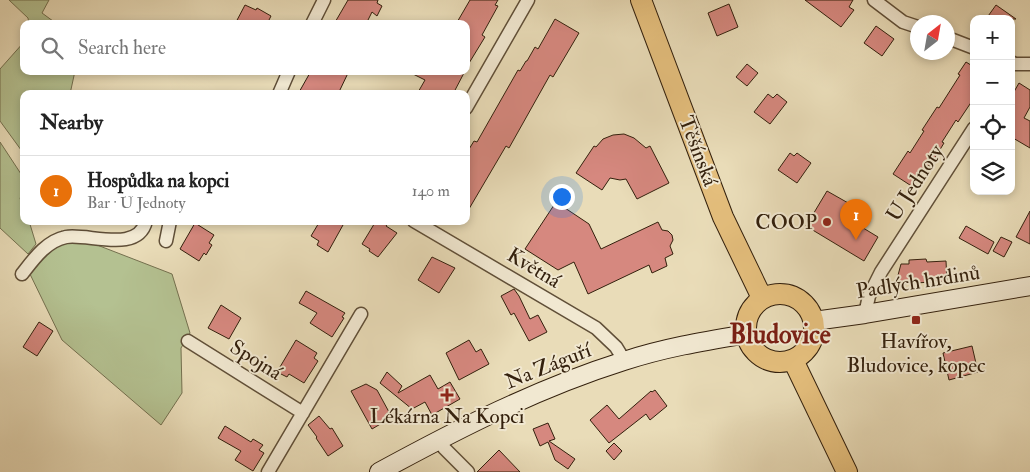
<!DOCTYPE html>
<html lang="en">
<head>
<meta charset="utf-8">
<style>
	body { margin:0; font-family:"IM FELL Double Pica",serif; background:#f6f6f6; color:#222 }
	.controls { position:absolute; right:15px; top:15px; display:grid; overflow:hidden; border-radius:10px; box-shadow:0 2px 8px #0003 }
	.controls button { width:45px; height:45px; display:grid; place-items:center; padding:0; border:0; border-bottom:1px solid #e0e0e0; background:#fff; color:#222; font:25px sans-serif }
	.compass { position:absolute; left:910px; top:15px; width:45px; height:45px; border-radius:50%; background:#fff; box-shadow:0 2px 8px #0003; rotate:31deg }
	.you { position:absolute; left:561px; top:196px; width:18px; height:18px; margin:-12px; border:4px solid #fff; border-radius:50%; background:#1a73e8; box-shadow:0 0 0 8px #1a73e833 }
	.badge { display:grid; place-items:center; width:32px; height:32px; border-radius:50%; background:#2563eb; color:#fff; font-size:16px; font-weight:700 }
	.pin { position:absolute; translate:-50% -41px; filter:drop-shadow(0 1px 2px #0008) }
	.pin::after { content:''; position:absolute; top:26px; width:18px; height:15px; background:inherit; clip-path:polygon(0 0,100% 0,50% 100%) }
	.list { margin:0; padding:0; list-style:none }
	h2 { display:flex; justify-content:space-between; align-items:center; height:65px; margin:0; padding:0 20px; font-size:21px }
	h2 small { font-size:16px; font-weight:400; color:#767676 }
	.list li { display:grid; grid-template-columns:32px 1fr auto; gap:15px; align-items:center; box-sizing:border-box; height:70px; padding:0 20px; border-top:1px solid #e0e0e0 }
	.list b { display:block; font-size:19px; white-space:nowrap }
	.list p { margin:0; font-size:16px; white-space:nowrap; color:#767676 }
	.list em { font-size:16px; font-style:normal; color:#767676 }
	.icon { flex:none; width:28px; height:28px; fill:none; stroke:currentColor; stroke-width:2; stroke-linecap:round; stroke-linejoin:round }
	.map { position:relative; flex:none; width:1030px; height:472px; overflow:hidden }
	.search { position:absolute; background:#fff; box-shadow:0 2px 8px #0003; left:20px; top:20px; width:450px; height:55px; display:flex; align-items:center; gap:12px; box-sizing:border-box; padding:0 18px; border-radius:10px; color:#767676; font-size:19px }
	.panel { position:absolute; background:#fff; box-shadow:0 2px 8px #0003; left:20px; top:90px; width:450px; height:135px; border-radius:10px }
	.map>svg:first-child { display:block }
</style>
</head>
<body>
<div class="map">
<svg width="1030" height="472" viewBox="0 0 1030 472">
	<rect width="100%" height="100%" fill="#e9dcb8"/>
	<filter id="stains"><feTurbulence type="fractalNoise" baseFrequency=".004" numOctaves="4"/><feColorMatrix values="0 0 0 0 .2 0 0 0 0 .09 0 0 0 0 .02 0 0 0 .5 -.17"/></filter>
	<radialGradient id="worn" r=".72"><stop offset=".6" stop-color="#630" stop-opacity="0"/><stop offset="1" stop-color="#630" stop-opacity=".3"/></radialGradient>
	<path fill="#b4c191" stroke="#74704f" d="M9,0H49L42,13L57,24H29L28,18Z
		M24,42V71H75L70,94H24V154L0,121V69Z
		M0,142L23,177L24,193L20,198L24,212V221H29L36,244L28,254L0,228Z
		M61,231L172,274L190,333L181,348L182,393L161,425L62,340L28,270Z"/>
	<path fill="#d6887f" stroke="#33200d" d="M348,0H378L377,3L382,6L377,16L372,12L366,24H334Z
		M470,0H498L495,5L498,6L482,35L485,37L466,68V24H456Z
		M805,0H853L849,7L854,10L841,27Z
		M729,4L738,27L717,36L708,13Z
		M245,5L256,10L257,8L271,16L267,24H235Z
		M996,5L1016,19H986Z
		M555,19L579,33L553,77L550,75L509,148L506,146L466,214V154L474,141L477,142L518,70L520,71L526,61H527L535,47L538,49Z
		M876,26L894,39L882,56L864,43Z
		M966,62L974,67V98L958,122L956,120L942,142L944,143L930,166L928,165L913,187L893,174L908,151L910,153L924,131L922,130L937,107L939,108L960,75L958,74Z
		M747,64L758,73L747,86L736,77Z
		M311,71H349L338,94H298Z
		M407,71H465L453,94H417L425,80Z
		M1019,83L1030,90V107L1024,118L1030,121V148L1013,138L1011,140V97Z
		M768,94L773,98L777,94L787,102L770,124L754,112Z
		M624,134L634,138L646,148L650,146L669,183L637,199L626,179L620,180L610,178L602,190L576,173L594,146L596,147L603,139L613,135Z
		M790,153L794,156L797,153L811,163L797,183L778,170Z
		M827,191L857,208L850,220L878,237L864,261L806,226Z
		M556,202L589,224L601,249L658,222L662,230L668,231L672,235L673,240L670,246L673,254L665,258L667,266L652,273L649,265L588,294L574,262L558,270L525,249Z
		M1030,211V244L1016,237Z
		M320,221H337L343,225L328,252L317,245L319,241L311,236Z
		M376,221H390L386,226L397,233L378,257L369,251L370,249L362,244Z
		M195,223L214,235L209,243L212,245L206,255L204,253L199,261L180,249Z
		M966,226L994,242L988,254L959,238Z
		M1001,237L1012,242L1004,257L993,251Z
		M432,257L455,268L439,293L418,280Z
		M926,259L927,262L946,261L947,281L900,284L897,279L901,264H909V260Z
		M514,289L519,296L530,319L538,315L547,332L529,341L514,313L511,315L501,296Z
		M306,291L345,313L342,317L344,318L332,337L310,323L317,313L299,303Z
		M221,305L241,318L229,339L208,328Z
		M39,322L53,331L37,356L23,347Z
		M296,340L317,353L314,358L318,361L304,383L289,374L287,377L277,372Z
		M469,340L476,352L481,349L489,364L459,380L446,353Z
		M972,346L978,372L949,380L943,353Z
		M387,372L402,386L398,393L430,375L438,389L450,382L460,399L432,415L425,402L412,409L380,383Z
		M366,384L377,390L389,412L386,414L389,419L372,429L351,391Z
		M655,390L667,406L650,420L646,414L609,443L590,420L607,405L619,419L651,391L652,392Z
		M319,416L330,429L332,428L343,446L328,456L316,438L317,437L308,425Z
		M548,423L555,439L549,441L575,459L568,469L555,460L548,442L540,446L533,429Z
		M225,426L251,442L253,439L263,445L259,450L264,453L253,471L235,460L241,451L218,438Z
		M614,443L622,451L614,460L606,451Z
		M499,450L520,472H477Z"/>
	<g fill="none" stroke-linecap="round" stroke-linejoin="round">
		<g stroke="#604f38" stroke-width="15">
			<path id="street" d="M874,0L903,22L918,27
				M312,24L324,0
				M948,38L974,48
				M1011,62L1015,64H1030
				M279,94L289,71
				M466,108L528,0
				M414,221L596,328L616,347L624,360
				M166,241L170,221
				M22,274C33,260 46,241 66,237C88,233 138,254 146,221
				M865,314L869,296L881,272L974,128
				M188,341L303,413
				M438,439L444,448L468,472
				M268,472L361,314"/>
		</g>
		<g stroke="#33200d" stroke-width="20">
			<path id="secondary" d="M814,321L865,314L1030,286
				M379,472C458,429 538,388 624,361C663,348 705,341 746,334"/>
		</g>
		<g stroke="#33200d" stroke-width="22">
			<path id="primary" d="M641,0L723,217L762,298
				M746 328a34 34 0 1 1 68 0a34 34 0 1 1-68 0Z
				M793,360L847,472"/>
		</g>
		<use href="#street" stroke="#f1e8d1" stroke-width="12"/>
		<use href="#secondary" stroke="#f1e8d1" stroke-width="18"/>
		<use href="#primary" stroke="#e4be7c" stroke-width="20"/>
	</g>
	<g fill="#8f2418" stroke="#f1e8d1" stroke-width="2">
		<circle cx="827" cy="222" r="5"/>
		<rect x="911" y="315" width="10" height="10" rx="2.5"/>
		<path d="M444.5 387.5h5v5h5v5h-5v5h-5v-5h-5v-5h5z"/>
	</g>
	<g text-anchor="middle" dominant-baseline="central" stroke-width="4" stroke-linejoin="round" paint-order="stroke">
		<g font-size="21" fill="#33200d" stroke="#f1e8d1">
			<text transform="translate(698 151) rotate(69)">Těšínská</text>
			<text transform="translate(915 183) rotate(-57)">U Jednoty</text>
			<text transform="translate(534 268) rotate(31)">Květná</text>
			<text transform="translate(918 282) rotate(-9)">Padlých hrdinů</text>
			<text transform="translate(256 360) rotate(32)">Spojná</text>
			<text transform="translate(548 366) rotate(-22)">Na Záguří</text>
		</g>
		<g font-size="21" fill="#33200d" stroke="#f1e8d1">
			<text x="817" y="222" text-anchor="end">COOP</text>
			<text x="916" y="341">Havířov,<tspan x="916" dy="24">Bludovice, kopec</tspan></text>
			<text x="447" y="416">Lékárna Na Kopci</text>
		</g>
		<g font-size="26" font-weight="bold" fill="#7a1f14" stroke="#f1e8d1">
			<text x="780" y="335">Bludovice</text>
		</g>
	</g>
	<rect width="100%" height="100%" filter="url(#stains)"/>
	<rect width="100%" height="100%" fill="url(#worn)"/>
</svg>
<div class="controls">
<button>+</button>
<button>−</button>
<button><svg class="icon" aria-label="locate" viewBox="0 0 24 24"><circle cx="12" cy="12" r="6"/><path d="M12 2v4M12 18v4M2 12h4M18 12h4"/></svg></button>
<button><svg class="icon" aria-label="layers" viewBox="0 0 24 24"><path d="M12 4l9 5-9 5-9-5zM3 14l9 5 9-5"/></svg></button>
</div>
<svg class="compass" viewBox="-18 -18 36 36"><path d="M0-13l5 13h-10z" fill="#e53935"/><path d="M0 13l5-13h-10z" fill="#767676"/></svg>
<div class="you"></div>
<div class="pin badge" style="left:856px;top:240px;background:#e8710a">1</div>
<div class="search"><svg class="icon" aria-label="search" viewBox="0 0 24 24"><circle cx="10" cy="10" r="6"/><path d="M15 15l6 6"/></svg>Search here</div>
<section class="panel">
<h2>Nearby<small></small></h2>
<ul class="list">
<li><span class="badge" style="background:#e8710a">1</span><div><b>Hospůdka na kopci</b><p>Bar · U Jednoty</p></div><em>140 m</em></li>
</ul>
</section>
</div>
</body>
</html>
